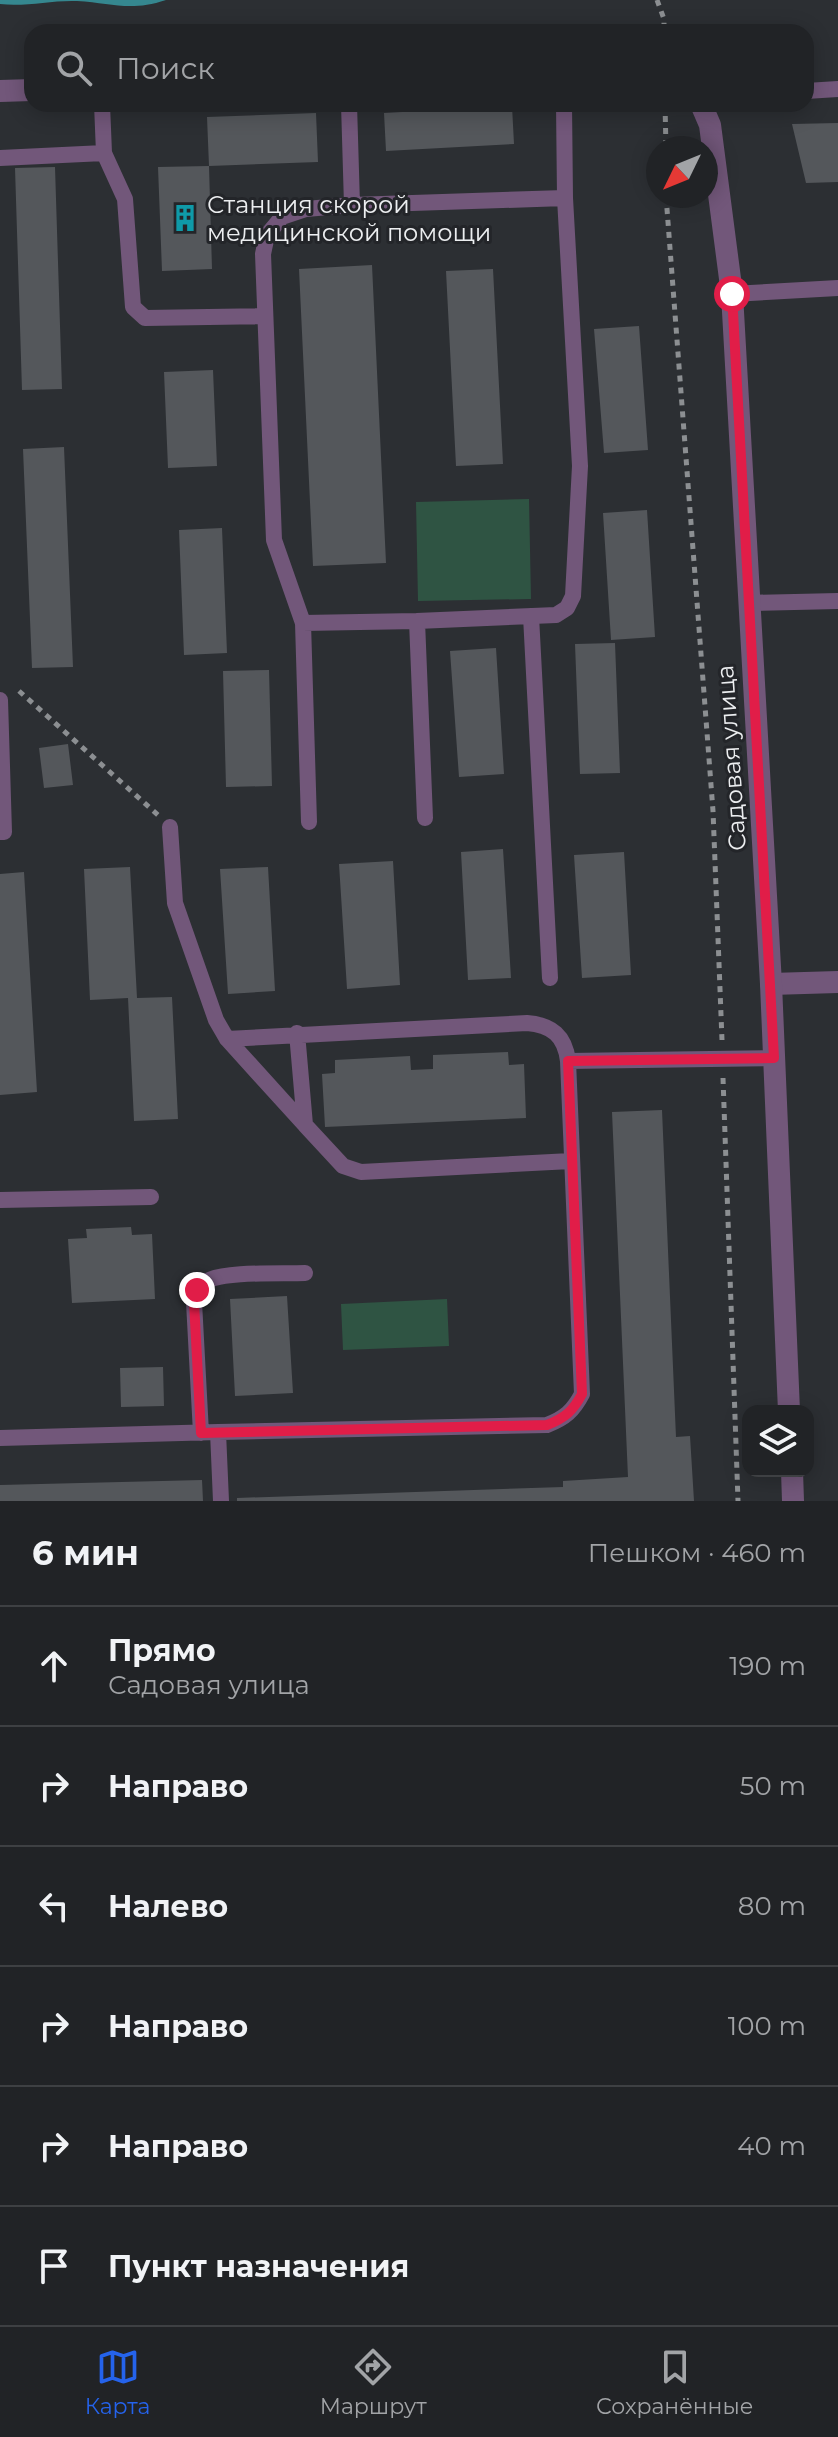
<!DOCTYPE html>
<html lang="ru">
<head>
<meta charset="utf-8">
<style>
	body { margin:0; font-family:Montserrat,sans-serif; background:#2d2f32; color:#f1f3f6 }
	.controls { position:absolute; right:24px; bottom:24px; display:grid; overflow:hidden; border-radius:16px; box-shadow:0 4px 20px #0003 }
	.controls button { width:72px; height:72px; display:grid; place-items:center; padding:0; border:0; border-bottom:2px solid #3e4043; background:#212326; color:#f1f3f6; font:40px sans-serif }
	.compass { position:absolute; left:646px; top:136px; width:72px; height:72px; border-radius:50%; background:#212326; box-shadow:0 4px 20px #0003; rotate:227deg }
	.stop { position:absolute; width:24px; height:24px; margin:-18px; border:6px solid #e11d48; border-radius:50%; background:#fff }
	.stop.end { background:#e11d48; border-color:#fff; box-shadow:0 2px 8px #0008 }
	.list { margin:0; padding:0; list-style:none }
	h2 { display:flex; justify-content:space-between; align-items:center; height:104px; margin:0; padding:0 32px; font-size:34px }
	h2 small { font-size:26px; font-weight:400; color:#a2a4a7 }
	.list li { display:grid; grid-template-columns:52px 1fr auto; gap:24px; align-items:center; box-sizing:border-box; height:120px; padding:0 32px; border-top:2px solid #3e4043 }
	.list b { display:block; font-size:30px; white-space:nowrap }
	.list p { margin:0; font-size:26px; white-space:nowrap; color:#a2a4a7 }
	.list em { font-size:26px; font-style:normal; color:#a2a4a7 }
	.icon { flex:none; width:44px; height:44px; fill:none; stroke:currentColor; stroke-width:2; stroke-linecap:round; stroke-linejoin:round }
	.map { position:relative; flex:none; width:838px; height:1501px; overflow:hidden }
	.search { position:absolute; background:#212326; box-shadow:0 4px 20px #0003; left:24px; right:24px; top:24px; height:88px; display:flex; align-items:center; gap:20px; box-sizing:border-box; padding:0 28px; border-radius:24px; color:#a2a4a7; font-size:30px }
	.sheet { height:824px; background:#212326 }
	nav { display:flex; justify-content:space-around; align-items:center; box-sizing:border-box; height:112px; border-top:2px solid #3e4043; background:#212326; font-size:22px; color:#a2a4a7 }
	nav a { display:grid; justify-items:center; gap:4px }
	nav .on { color:#2563eb }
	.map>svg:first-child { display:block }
</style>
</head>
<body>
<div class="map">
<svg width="838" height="1501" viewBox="0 0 838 1501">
	<rect width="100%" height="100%" fill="#2c2f33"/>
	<path fill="#2f5443" d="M529,499L531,599L418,601L416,502Z
		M447,1299L449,1346L343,1350L341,1304Z"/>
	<path fill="#35878f" d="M0,0H166C130,12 112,3 77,1C51,0 26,7 0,4Z"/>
	<path fill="#54575b" d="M512,106L514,144L386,151L384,113Z
		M316,113L318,162L209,166L207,117Z
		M838,123V182L806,183L792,124Z
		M209,166L212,269L162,271L158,167Z
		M55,167L62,389L22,390L15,168Z
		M372,265L386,563L313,566L299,269Z
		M493,269L503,464L456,466L446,271Z
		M639,326L648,450L604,453L594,329Z
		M213,370L217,466L168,468L164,372Z
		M64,447L73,667L32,668L23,449Z
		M647,510L655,637L611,640L603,513Z
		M222,528L227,653L184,655L179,530Z
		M615,643L620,773L580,774L575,644Z
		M496,648L504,774L459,777L450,651Z
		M269,670L272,786L226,787L223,671Z
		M68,744L73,785L44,788L39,748Z
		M503,849L511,978L468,980L461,852Z
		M624,852L631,975L582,978L574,855Z
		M393,861L400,985L347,989L339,864Z
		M130,867L137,998L172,997L178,1119L134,1121L128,998L90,1000L84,869Z
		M268,867L275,991L228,994L220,869Z
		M24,872L37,1092L0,1095V874Z
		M508,1052L509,1065L524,1064L526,1118L325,1127L322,1074L335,1073V1060L410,1056L411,1070L433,1069V1055Z
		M662,1110L676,1437L690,1436L694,1501H237V1498L563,1487V1481L628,1477L612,1112Z
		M131,1227L132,1235L152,1234L155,1299L72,1303L68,1239L87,1238L86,1229Z
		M287,1296L293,1393L235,1396L230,1299Z
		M163,1367L164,1406L121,1407L120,1368Z
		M202,1480L203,1501H0V1485Z"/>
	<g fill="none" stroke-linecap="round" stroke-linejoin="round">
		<path stroke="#8c8f92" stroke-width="5" stroke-dasharray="6 6" stroke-linecap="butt" d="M657,0L664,19V32
			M665,104L666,148
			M666,196L713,811L722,1040
			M19,691L158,815
			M723,1078L738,1501"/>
		<path stroke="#72577a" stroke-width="16" d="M806,91L838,89
			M349,104L352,205
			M104,153L125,199L133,307L145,318L264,316
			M0,158L104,153L102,104
			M732,294L838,288
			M747,603L838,601
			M531,616L550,978
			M417,621L556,615L567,608L573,596L580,466L565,198
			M303,623L417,621L425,818
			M0,700L4,832H0
			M309,822L303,623L274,540L263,254L267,235L282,217L306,209L352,205L565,198L564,104
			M170,827L175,903L216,1020L227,1039L305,1125
			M297,1033L305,1125L343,1166L361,1172L571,1161
			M227,1039L527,1023C552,1025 565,1036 568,1061
			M0,1200L151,1197
			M218,1432L547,1425C565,1418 573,1411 582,1394L568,1061L774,1058
			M201,1433L194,1302C197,1293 199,1286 207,1281C224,1271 283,1274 305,1273
			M0,1438L218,1432L221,1501"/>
		<path stroke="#72577a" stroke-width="22" d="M771,984L838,982"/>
		<path stroke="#72577a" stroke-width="22" d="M0,91L32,90
			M701,104L710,125L732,294L771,984L789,1411
			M792,1471L793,1501"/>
	</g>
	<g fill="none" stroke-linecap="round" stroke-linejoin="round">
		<path stroke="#e11d48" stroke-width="10" d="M197,1290L194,1302L201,1433L547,1425C565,1418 573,1411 582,1394L568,1061L774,1058L732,294"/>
	</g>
	<defs>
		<g id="building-bare" transform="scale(2.16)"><path d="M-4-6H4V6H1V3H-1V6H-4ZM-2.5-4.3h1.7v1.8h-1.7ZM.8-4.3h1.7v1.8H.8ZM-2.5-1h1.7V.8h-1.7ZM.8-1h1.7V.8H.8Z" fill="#0f9aa8" stroke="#232529" stroke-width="2.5" paint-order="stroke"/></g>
	</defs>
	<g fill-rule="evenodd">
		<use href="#building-bare" x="185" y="218"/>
	</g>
	<g text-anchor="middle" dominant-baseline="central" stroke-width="6" stroke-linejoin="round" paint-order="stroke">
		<g font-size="24" fill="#eceef0" stroke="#232529" text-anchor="start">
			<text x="207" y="204">Станция скорой<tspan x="207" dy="28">медицинской помощи</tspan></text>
		</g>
		<g font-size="24" fill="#eceef0" stroke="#232529">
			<text transform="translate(731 758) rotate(-94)">Садовая улица</text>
		</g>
	</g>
</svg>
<div class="controls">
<button><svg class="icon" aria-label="layers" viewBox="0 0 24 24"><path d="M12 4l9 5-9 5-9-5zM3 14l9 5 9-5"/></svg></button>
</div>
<svg class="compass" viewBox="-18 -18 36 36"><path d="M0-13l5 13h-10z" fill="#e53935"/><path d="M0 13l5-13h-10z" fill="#a2a4a7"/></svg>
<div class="stop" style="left:732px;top:294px"></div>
<div class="stop end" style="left:197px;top:1290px"></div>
<div class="search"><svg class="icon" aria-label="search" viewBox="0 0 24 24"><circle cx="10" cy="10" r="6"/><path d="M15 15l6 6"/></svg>Поиск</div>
</div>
<section class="sheet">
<h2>6 мин<small>Пешком · 460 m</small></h2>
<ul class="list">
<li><svg class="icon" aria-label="ahead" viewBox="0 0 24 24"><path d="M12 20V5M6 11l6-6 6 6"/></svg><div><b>Прямо</b><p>Садовая улица</p></div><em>190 m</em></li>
<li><svg class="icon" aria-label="right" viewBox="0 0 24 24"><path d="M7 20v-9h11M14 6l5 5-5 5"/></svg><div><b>Направо</b></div><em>50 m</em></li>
<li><svg class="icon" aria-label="left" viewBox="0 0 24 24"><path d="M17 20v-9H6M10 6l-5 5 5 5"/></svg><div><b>Налево</b></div><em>80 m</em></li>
<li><svg class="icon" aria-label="right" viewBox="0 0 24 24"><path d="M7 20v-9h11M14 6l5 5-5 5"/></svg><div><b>Направо</b></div><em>100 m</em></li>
<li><svg class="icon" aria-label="right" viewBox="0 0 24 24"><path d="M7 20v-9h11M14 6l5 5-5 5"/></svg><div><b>Направо</b></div><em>40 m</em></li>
<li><svg class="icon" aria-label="arrive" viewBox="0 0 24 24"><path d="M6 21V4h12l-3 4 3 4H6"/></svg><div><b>Пункт назначения</b></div></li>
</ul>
</section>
<nav>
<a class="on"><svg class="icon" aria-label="map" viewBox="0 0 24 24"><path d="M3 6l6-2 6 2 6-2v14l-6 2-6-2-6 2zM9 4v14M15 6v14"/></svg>Карта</a>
<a><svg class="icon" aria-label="directions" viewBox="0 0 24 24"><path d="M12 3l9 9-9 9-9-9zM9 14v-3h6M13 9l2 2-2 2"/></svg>Маршрут</a>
<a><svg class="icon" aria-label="saved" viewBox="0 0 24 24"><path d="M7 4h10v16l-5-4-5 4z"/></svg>Сохранённые</a>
</nav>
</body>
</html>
